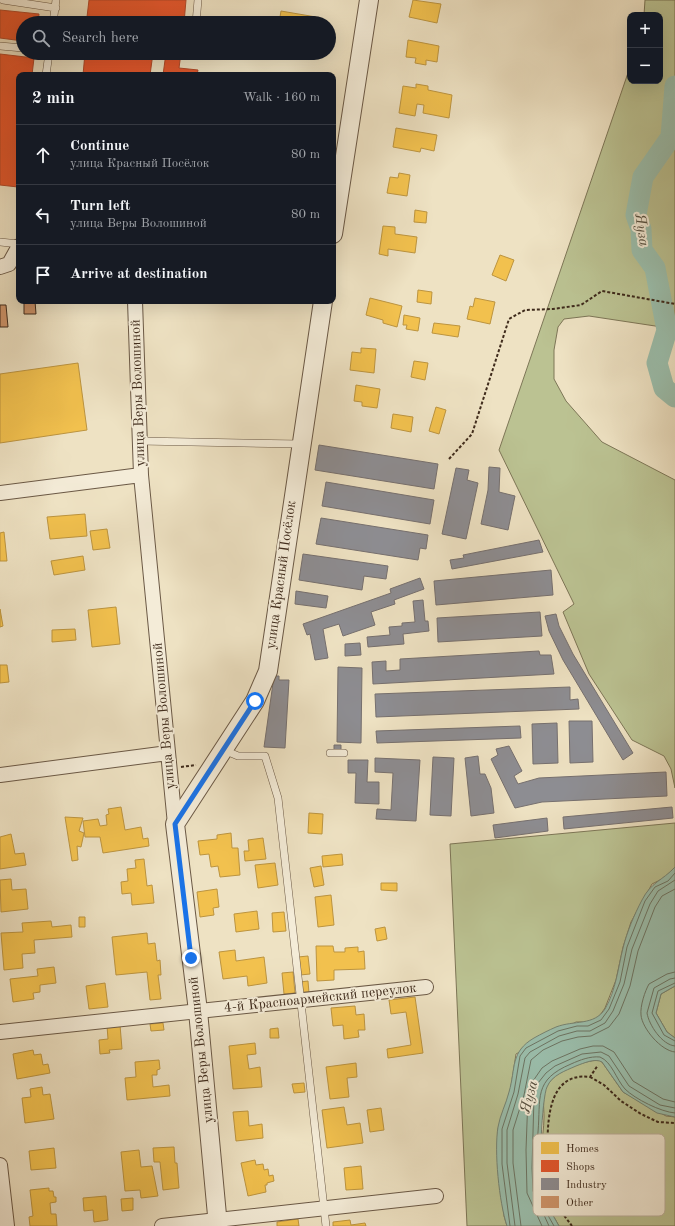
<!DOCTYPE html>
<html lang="en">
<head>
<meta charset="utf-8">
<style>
	body { margin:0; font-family:"Old Standard TT",serif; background:#20242c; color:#f1f3f6 }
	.controls { position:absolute; right:12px; top:12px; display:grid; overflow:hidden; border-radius:8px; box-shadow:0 4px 16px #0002 }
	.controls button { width:36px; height:36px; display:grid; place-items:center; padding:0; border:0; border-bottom:1px solid #363941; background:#171b24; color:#f1f3f6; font:20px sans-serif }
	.stop { position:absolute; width:12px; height:12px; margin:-9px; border:3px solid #1a73e8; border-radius:50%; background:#fff }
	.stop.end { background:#1a73e8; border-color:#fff; box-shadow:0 1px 4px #0008 }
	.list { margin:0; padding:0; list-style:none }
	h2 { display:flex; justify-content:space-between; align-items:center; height:52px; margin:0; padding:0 16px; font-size:17px }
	h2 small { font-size:13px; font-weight:400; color:#9ea1a6 }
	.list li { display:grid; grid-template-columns:26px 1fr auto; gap:12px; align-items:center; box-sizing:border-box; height:60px; padding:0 16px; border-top:1px solid #363941 }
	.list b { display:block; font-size:15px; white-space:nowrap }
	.list p { margin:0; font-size:13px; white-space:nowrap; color:#9ea1a6 }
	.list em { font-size:13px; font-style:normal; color:#9ea1a6 }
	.icon { flex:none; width:22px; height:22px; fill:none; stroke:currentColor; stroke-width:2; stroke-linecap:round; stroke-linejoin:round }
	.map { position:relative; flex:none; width:675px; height:1226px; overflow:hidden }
	.search { position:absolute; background:#171b24; box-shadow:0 4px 16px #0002; left:16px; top:16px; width:320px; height:44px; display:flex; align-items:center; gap:10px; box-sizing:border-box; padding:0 14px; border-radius:22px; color:#9ea1a6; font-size:15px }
	.panel { position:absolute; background:#171b24; box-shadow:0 4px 16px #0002; left:16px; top:72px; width:320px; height:232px; border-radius:8px }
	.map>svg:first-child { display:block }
</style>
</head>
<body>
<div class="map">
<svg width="675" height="1226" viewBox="0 0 675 1226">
	<rect width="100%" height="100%" fill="#eee2c3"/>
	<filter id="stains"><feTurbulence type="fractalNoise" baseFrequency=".005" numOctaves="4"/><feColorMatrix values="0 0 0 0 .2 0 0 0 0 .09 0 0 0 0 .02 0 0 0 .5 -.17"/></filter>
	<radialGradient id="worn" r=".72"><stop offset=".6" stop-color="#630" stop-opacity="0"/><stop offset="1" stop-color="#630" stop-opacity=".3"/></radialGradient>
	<path fill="#bbc292" stroke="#7d7657" d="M645,0H675V329L589,316L564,319L558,327L554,350V379L566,401L602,442L675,480V788L671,769L664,756L632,740L589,674L563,612L574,604L499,450L630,67V81H660V15H644Z
		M675,823V867L666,877L652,884L631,922L623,947L616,980L605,1008L598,1018L587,1022H576L516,1054L510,1092L498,1129V1164L504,1216L507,1226H467L450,844Z
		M675,986V1038L667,1032L656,1013L661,994Z
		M599,1060L602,1062L623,1092L666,1116L675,1117V1226H559C553,1215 545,1203 542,1190C535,1168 544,1140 544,1117C544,1107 542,1098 546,1087C554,1071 582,1061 599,1060Z"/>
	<path fill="#9bbfad" stroke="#768473" d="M675,867V986L661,994L656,1013L667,1032L675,1038V1117L657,1113L623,1092L602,1062C595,1058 584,1063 576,1066C565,1071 552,1075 547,1087C542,1097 538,1178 542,1190C545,1203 553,1215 559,1226H507C499,1202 494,1151 498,1127C500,1115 506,1104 509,1092C516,1068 510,1052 534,1038C541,1034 549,1030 556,1027C574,1020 594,1026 605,1009C616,990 618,968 623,948C627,932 634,915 642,900C651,882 662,881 675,867Z"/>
	<path fill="#f2c14e" stroke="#bc943f" d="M413,0L441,4L437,23L409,17Z
		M281,11L316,17L315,23H279Z
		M408,40L439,46L437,62L426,60V65L415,63L416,58L406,57Z
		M416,84L428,86V90L452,95L449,118L423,113L424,105L417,104L415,116L399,113L403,86L416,88Z
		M396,128L437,135L434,151L421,148L420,152L393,147Z
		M399,173L410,175L407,196L387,193L390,177L398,178Z
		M415,210L427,212L426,223L414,222Z
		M383,226L395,227V234L417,237L415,253L388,249V256L379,254Z
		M500,255L514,260L506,281L492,275Z
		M418,290L432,292L431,304L417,302Z
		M370,298L402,306L397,327L383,323V320L366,315Z
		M475,298L495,302L490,324L467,319L470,306L473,307Z
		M404,315L420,318L418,331L406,329L407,325H403Z
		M434,323L460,326L458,337L432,333Z
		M361,348L376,349L374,373L350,370L352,352L361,353Z
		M414,361L428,363L425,380L411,377Z
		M78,363L87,430L0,443V374Z
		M356,385L380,389L377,408L362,406V402L354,401Z
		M436,407L446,410L439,434L429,431Z
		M393,414L413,417L411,432L391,428Z
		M85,514L87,536L50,539L47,517Z
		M107,529L110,548L93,550L90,531Z
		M4,532L7,561H0V533Z
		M83,556L85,570L54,575L51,561Z
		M116,607L120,644L92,647L88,610Z
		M0,609L3,626L0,627Z
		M75,629L76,640L52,642V630Z
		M0,665H7L9,682L0,683Z
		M121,807L125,830L141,827L143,839L148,838L149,846L103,853L100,837H85L83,821L98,819L100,826L107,825L106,815L109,814L108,809Z
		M309,813L323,814L322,834L308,833Z
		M65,817L83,818L79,831L84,833L81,847L77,846L78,860L72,861Z
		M231,833L232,848H238L240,875L220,877L218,866L211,867L209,854L200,855L198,841L217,839V835Z
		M11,834L15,854L24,853L26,865L0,869V837Z
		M263,838L266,859L245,861L244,851H249L248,840Z
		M342,854L343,865L323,867L322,856Z
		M144,859L147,886L152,885L154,903L132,905L131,893L122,894L121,882L128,881L127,869L136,868L135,860Z
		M275,863L278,885L258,888L255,865Z
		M321,866L324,885L314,887L310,868Z
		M11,879L12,890L26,889L28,909L1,912L0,880Z
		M381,883H397V891L381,890Z
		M217,889L219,907L213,908L214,915L200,917L197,892Z
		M331,895L334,925L318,927L315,897Z
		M257,911L259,929L236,932L234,914Z
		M284,912L286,931L273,932L272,913Z
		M79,917H85V927H79Z
		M51,921L52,927L71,925L72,937L34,940L35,953L22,954L23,968L4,970L1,933L23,932L22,923Z
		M385,927L387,939L377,941L375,929Z
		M147,933L148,944L155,943L157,961L160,960L161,975H158L161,999L150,1000L147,972L116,975L112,937Z
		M316,946H333L334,952H345V948L358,947V952L364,951L365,969L334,970V980L317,981Z
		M235,950L236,961L264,957L267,983L248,986L247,976L223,979L219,952Z
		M308,956L310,974L300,975L298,957Z
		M54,967L56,983L40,985V992L33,993L34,999L13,1002L10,979L38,976L37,969Z
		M293,972L295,993L284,994L282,973Z
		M308,981L309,993H301L300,982Z
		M105,983L108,1007L89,1009L86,986Z
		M415,997L423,1053L388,1058L387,1049L411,1045L406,1012L391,1014L389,1000Z
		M355,1006L356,1015L364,1014L365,1030H358L359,1037L344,1039L343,1025L333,1026L331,1008Z
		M163,1023L164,1030L151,1031L150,1024Z
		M120,1025L122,1049L109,1050L110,1053L100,1054L99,1040L108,1039L107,1026Z
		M278,1028L279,1038H270V1029Z
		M255,1043L256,1054L247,1055L249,1069L260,1067L262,1087L233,1089L229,1046Z
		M33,1050L34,1055L41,1054L43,1065L48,1064L50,1073L17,1079L13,1054Z
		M159,1060L160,1069L157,1070V1075H152L153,1087L169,1085L170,1096L127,1100L125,1078L136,1077L135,1062Z
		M356,1063L357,1077L347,1078L349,1097L330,1099L326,1067Z
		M304,1083L305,1092L294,1093L292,1084Z
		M42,1087L43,1095L50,1094L54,1119L25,1123L22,1098L31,1097L30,1089Z
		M344,1107L347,1125L360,1123L363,1143L327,1148L322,1110Z
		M381,1108L384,1130L370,1132L367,1110Z
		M248,1111L249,1126L262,1124L263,1138L236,1141L233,1112Z
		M174,1147L175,1163H177L179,1188L163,1190L160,1162H154L153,1148Z
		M54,1148L56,1168L31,1170L29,1151Z
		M139,1150L141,1167L152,1166L158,1196L141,1198L140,1190L125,1191L121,1152Z
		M255,1160L256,1165L263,1164L264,1170L268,1169L269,1176L273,1175L274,1181L267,1183V1185H265L266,1192L248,1196L241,1163Z
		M361,1166L363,1189L346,1190L344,1168Z
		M49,1188V1191H53L54,1197H56V1202L50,1203L51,1214H56L57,1226H30L29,1217L33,1216L30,1190Z
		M106,1196L108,1220L94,1222L93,1210L84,1211L83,1198Z
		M133,1198V1210L122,1211L121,1199Z
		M298,1219L299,1226H277V1222Z
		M350,1220L351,1225L365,1223L366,1226H333V1222Z"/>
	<path fill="#e4572e" stroke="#b24a29" d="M89,0H186L184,23H142L87,17Z
		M0,10L39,14L38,23H23V41L0,38Z
		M85,53H153L150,75H83Z
		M166,53H181L179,68L198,70L197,75H163Z
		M0,54L34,58L32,75H19L18,187L0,185Z"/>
	<path fill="#8d8d92" stroke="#76706f" d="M319,445L438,464L434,489L315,470Z
		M489,467L500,468L499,492L515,496L508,530L481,524L488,490Z
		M456,468L469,470L467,480L478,483L466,539L442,534Z
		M326,482L434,500L430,524L322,506Z
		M321,518L428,535L426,549L420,548L418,560L316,544Z
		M539,540L543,552L452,569L450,560L464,558L463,555Z
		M303,554L388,566L386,579L364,576L362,590L299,580Z
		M551,570L553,595L436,605L434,581Z
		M420,578L424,589L394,600L395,604L371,612L375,625L343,636L339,624L323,629L328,658L315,660L310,634L307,635L303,624L391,593L390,589Z
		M296,591L328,596L326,608L295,604Z
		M423,600L425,621H428L429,631L403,634L404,644L368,647L367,637L390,635L389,627L402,626V623L415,622L413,601Z
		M540,612L542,636L438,642L437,618Z
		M556,614L559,626L573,654L633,753L623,760L563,660L549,631L545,616Z
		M360,643L361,655L345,656V644Z
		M539,651L540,655H551L554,674L373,684L372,662L386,661V671L400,670V659Z
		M338,667L362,668L361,743L337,742Z
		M274,676H279V680H289L285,748L264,747Z
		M570,687V700L578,699L579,709L376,717L375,694Z
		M569,721H592L593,762L570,763Z
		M557,723L558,763L533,764L532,724Z
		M520,726L521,738L377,743L376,731Z
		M334,745H341V750L334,751Z
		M509,746L522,771L514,776L518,784L539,778L666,772L667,796L542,802L515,808L491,759L498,755L496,749Z
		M478,756L480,774H485L491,788L494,813L471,816L465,758Z
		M433,757L454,758L451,816L430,815Z
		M375,758L420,760L416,821L376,819L377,809L391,810L393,773L375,772Z
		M348,760H368L367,782H379V804L355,803L356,773H348Z
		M672,807L673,818L564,829L563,817Z
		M547,818L548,831L495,838L493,825Z"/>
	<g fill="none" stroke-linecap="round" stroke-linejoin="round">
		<path stroke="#6d7564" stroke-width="1" d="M675,972L667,974L649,984C645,991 640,1006 641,1015C642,1028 661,1051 675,1052
			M675,978L670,979L654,988L647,1013C649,1025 662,1045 675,1046
			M675,983L658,991L652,1013L664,1035L675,1041
			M510,1226L502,1164V1129L514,1092L520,1056L526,1048L558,1031L577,1026H588L601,1020L609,1009L620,982L627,947L645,901L655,887L668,881L675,873
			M515,1226L507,1163V1130L518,1094L525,1058L530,1052L559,1036L577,1031H590L605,1023L613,1011L624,984L632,949L650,904L658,891L675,880
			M521,1226L513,1163V1130L524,1095L531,1060L543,1050L562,1041L578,1037L591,1036L609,1027L619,1014L630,986L638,951L655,907L662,896L675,889
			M542,1226L527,1193L526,1150L528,1096L533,1081L542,1068L552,1061L580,1049L593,1046H603L614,1052L633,1081L663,1099L675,1102
			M549,1226L533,1191L532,1168L534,1097L538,1083L546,1073L555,1066L582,1054L601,1052L609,1056L629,1086L660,1105L675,1108
			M554,1226C548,1215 540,1203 537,1190C534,1172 537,1150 538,1132C541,1098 533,1080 571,1064C580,1060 590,1056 600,1057C612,1062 616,1079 625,1089C635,1099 661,1112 675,1113"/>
		<path stroke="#9bbfad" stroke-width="21" d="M675,86L671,137L643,177L636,215L641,229L642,250L655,268L667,330L657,363L664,388L675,397"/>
	</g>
	<path fill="#d0966c" stroke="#3f2b1c" d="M24,301H35L36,314H24Z
		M0,305H6L8,327H0Z"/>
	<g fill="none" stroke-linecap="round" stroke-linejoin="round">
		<g stroke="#6b5946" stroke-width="8">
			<path id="service" d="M3,0L56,8
				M53,23L56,0
				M196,23L198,0
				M0,46L23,48
				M193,54V53
				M46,75L49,53
				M0,242L19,244
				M140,441L300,444
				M224,750L238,756H265L278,798L326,1226
				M330,753H344"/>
		</g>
		<g stroke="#6b5946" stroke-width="16">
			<path id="minor" d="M0,267L9,264L19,246
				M135,301L141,475L175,824
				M0,493L141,475
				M0,775L168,753
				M0,1032L426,987
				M0,1165L7,1226
				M162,1226L436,1196"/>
		</g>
		<g stroke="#6b5946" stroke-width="20">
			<path id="tertiary" d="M333,234L369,0
				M218,1226L198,1011L175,824L255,701L268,671L323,301"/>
		</g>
		<path stroke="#3f2b1c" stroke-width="2" stroke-dasharray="3 2" stroke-linecap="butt" d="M449,459L472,434L509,319L525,310L553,309L581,305L602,291L675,304
			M181,767L196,765
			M590,1077L604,1085L621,1101L641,1114L658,1122L675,1123
			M572,1226C564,1215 553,1203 550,1189C548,1181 549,1170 548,1162C547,1131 544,1071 590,1077L598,1065"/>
		<use href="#service" stroke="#f4ecd8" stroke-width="7"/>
		<use href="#minor" stroke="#f4ecd8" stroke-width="14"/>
		<use href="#tertiary" stroke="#f4ecd8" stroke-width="18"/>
	</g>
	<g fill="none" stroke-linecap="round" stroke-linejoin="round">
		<path stroke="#1a73e8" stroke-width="5" d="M191,958L175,824L255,701"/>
	</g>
	<g text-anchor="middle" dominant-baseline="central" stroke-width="4" stroke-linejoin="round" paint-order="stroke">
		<g font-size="14" fill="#3f2b1c" stroke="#f4ecd8">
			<text transform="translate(138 393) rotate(-92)">улица Веры Волошиной</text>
			<text transform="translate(281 575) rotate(-82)">улица Красный Посёлок</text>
			<text transform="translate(164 716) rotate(-95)">улица Веры Волошиной</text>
			<text transform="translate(320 998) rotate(-6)">4-й Красноармейский переулок</text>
			<text transform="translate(201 1050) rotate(-96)">улица Веры Волошиной</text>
		</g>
		<g font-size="15" font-style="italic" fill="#565040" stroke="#f4ecd8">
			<text transform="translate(641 230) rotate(82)">Яуза</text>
			<text transform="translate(530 1097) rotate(-75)">Яуза</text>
		</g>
	</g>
	<rect x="533" y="1134" width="132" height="82" rx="6" fill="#f4ecd8" stroke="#beb2a0" stroke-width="1"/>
	<rect x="541" y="1142" width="18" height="12" fill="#f2c14e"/>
	<rect x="541" y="1160" width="18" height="12" fill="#e4572e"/>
	<rect x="541" y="1178" width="18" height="12" fill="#8d8d92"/>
	<rect x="541" y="1196" width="18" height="12" fill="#d0966c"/>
	<g font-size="11" fill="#3f2b1c">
		<text x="566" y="1152">Homes</text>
		<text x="566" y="1170">Shops</text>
		<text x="566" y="1188">Industry</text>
		<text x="566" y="1206">Other</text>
	</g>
	<rect width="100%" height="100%" filter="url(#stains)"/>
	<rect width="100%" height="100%" fill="url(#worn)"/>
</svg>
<div class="controls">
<button>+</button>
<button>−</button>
</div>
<div class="stop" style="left:255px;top:701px"></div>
<div class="stop end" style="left:191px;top:958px"></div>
<div class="search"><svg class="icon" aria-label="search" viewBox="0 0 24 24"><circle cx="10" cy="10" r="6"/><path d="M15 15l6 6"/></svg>Search here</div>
<section class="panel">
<h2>2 min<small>Walk · 160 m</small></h2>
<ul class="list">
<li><svg class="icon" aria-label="ahead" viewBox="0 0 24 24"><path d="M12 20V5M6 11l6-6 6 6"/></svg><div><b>Continue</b><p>улица Красный Посёлок</p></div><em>80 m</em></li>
<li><svg class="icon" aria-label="left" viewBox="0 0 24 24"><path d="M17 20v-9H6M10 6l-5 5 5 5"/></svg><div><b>Turn left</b><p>улица Веры Волошиной</p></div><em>80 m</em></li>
<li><svg class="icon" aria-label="arrive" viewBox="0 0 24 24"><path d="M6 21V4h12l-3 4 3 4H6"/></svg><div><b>Arrive at destination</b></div></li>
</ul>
</section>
</div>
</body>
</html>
